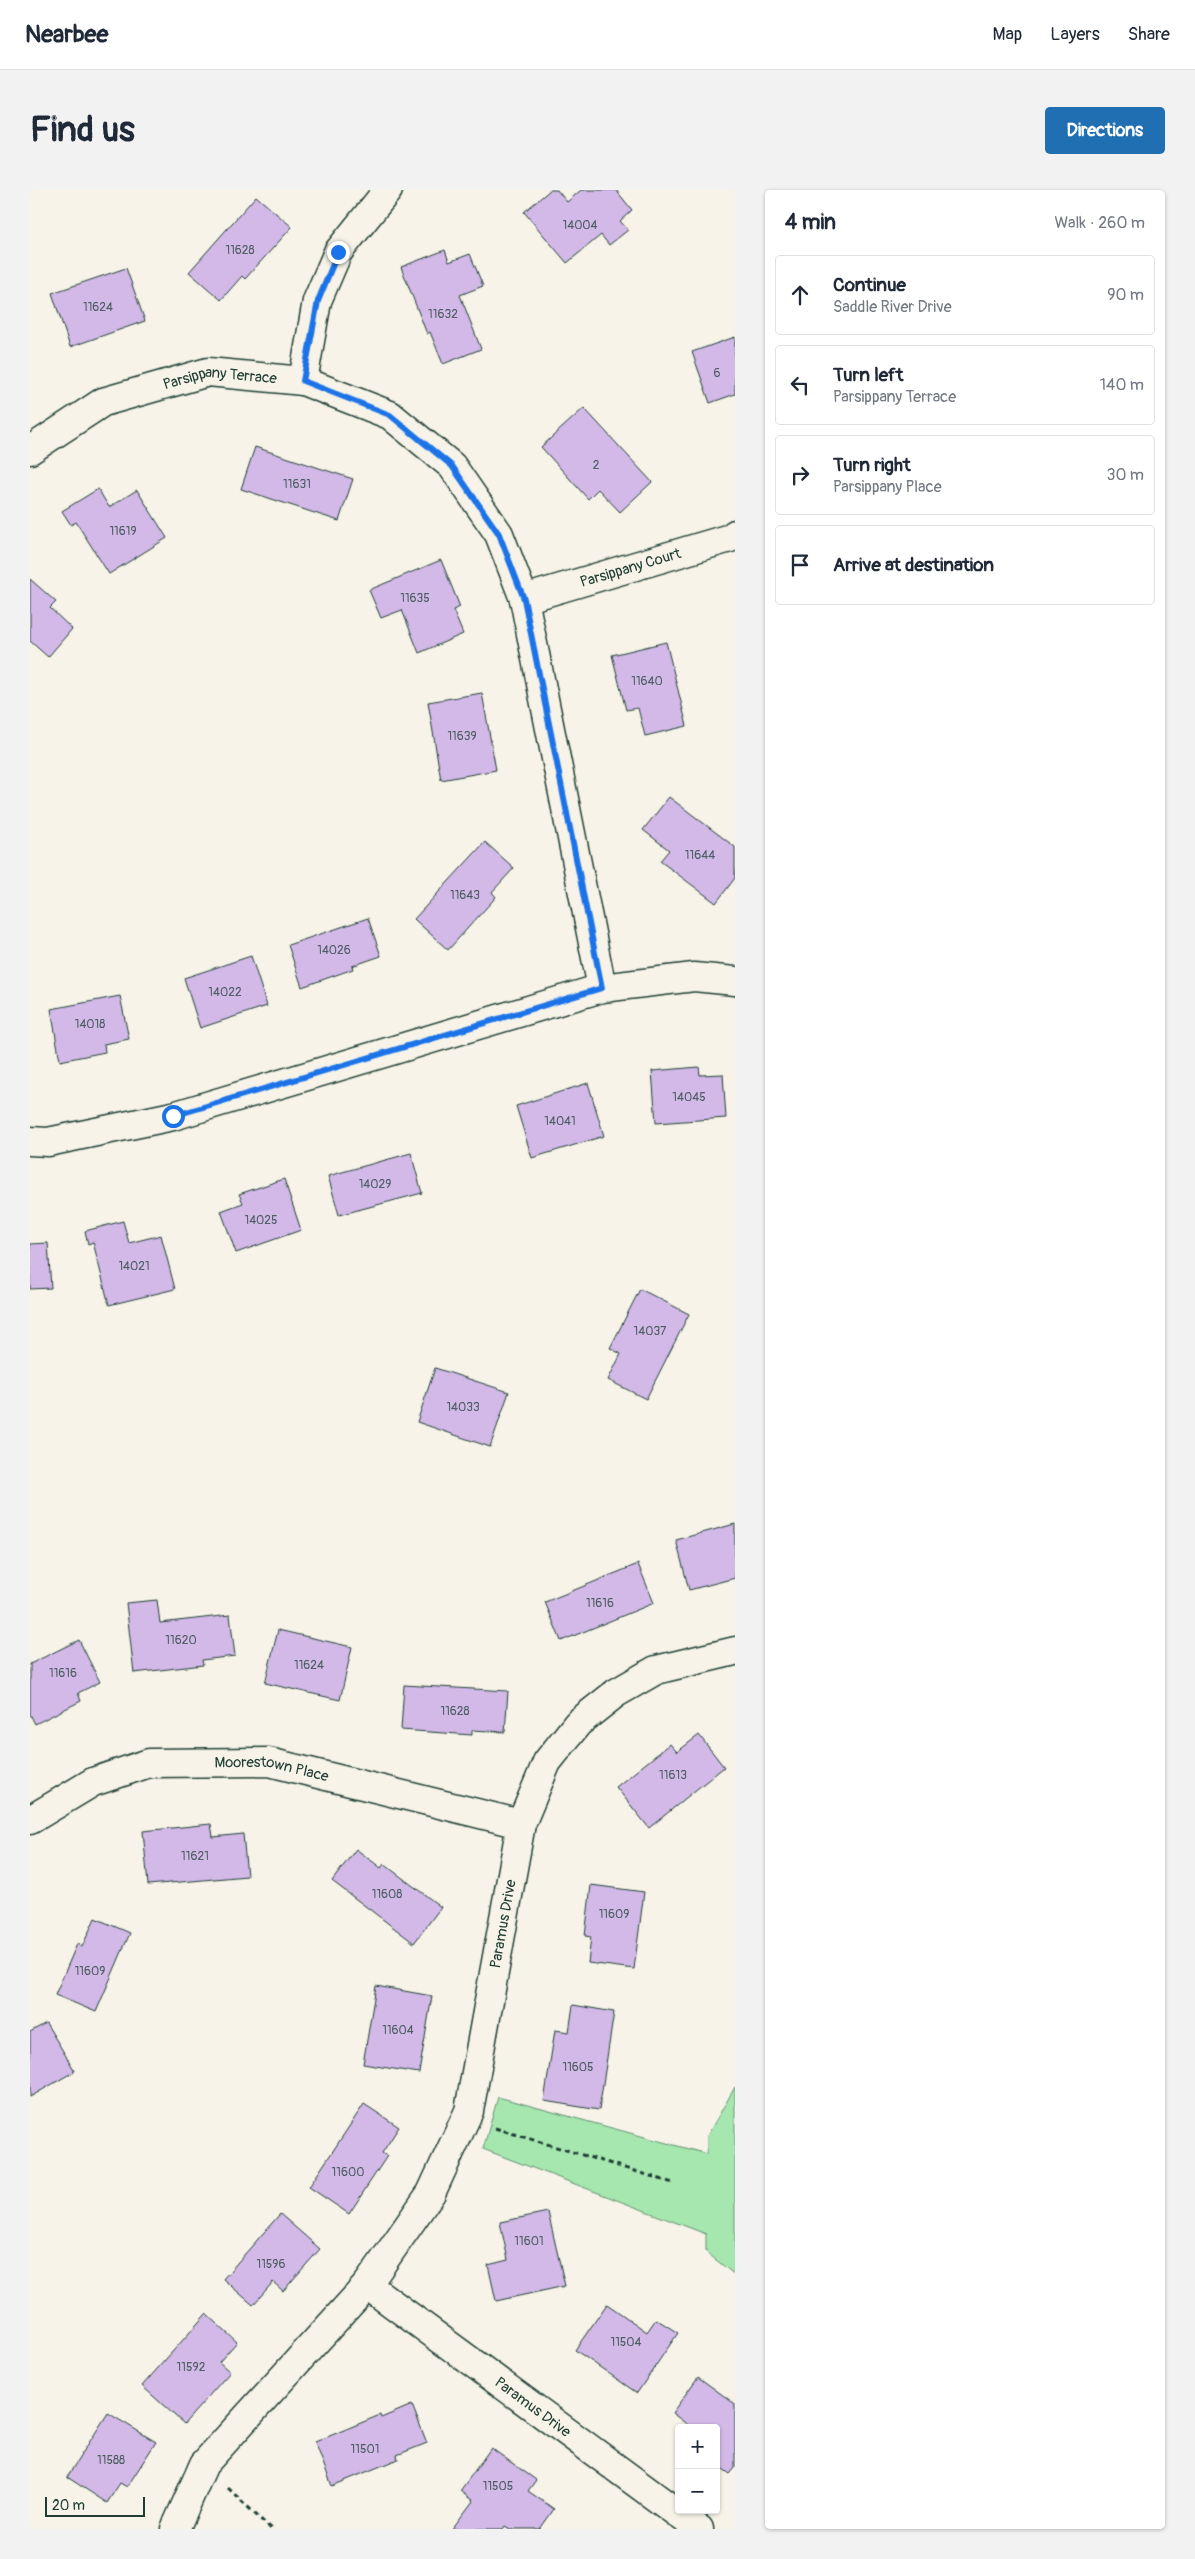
<!DOCTYPE html>
<html lang="en">
<head>
<meta charset="utf-8">
<style>
	body { margin:0; font-family:Pangolin,sans-serif; background:#f2f2f3; color:#1f2937 }
	.controls { position:absolute; right:15px; bottom:15px; display:grid; overflow:hidden; border-radius:5px; box-shadow:0 1px 4px #0004 }
	.controls button { width:45px; height:45px; display:grid; place-items:center; padding:0; border:0; border-bottom:1px solid #e0e1e3; background:#fff; color:#1f2937; font:25px sans-serif }
	.scale { position:absolute; left:15px; bottom:12px; width:100px; box-sizing:border-box; padding-left:5px; border:2px solid #1f3d34; border-top:0; font-size:14px; line-height:18px; white-space:nowrap; color:#1f3d34; -webkit-text-stroke:4px #f7f3e8; paint-order:stroke }
	.stop { position:absolute; width:15px; height:15px; margin:-11px; border:4px solid #1a73e8; border-radius:50%; background:#fff }
	.stop.end { background:#1a73e8; border-color:#fff; box-shadow:0 1px 5px #0008 }
	.list { margin:0; padding:0; list-style:none }
	h2 { display:flex; justify-content:space-between; align-items:center; height:65px; margin:0; padding:0 20px; font-size:21px }
	h2 small { font-size:16px; font-weight:400; color:#747a83 }
	.list li { display:grid; grid-template-columns:32px 1fr auto; gap:15px; align-items:center; box-sizing:border-box; height:80px; margin:0 10px 10px; padding:0 10px; border:1px solid #e0e1e3; border-radius:5px }
	.list b { display:block; font-size:19px; white-space:nowrap }
	.list p { margin:0; font-size:16px; white-space:nowrap; color:#747a83 }
	.list em { font-size:16px; font-style:normal; color:#747a83 }
	.icon { flex:none; width:28px; height:28px; fill:none; stroke:currentColor; stroke-width:2; stroke-linecap:round; stroke-linejoin:round }
	.map { position:relative; flex:none; width:705px; height:2339px; overflow:hidden; border-radius:5px }
	header { display:flex; align-items:center; gap:30px; box-sizing:border-box; height:70px; padding:0 25px; background:#fff; border-bottom:1px solid #e0e1e3 }
	header strong { font-size:24px }
	nav { display:flex; gap:28px; margin-inline-start:auto; font-size:18px }
	.intro { display:flex; align-items:center; justify-content:space-between; box-sizing:border-box; height:120px; padding:0 30px }
	h1 { margin:0; font-size:35px }
	.button { padding:12px 22px; border-radius:5px; background:#1f6fb2; color:#fff; font-size:18px; font-weight:700 }
	main { display:flex; gap:30px; padding:0 30px }
	aside { flex:1; background:#fff; border-radius:5px; box-shadow:0 1px 4px #0004 }
	.map>svg:first-child { display:block }
</style>
</head>
<body>
<header>
<strong>Nearbee</strong>
<nav><a>Map</a><a>Layers</a><a>Share</a></nav>
</header>
<div class="intro"><h1>Find us</h1><a class="button">Directions</a></div>
<main>
<div class="map">
<svg width="705" height="2339" viewBox="0 0 705 2339">
	<rect width="100%" height="100%" fill="#f7f3e8"/>
	<filter id="ink" filterUnits="userSpaceOnUse"><feTurbulence type="fractalNoise" baseFrequency=".02" numOctaves="2"/><feDisplacementMap in="SourceGraphic" scale="10" xChannelSelector="R" yChannelSelector="G"/><feConvolveMatrix kernelMatrix="1 2 1 2 8 2 1 2 1" color-interpolation-filters="sRGB"/></filter>
	<g filter="url(#ink)">
		<path fill="#a6e6af" stroke="#629272" d="M705,1897V2085L676,2062V2044L453,1959L468,1907L677,1964V1946Z"/>
		<path fill="#d2b9e8" stroke="#1f3d34" d="M520,0H527L537,12L551,0H586L602,20L590,31L598,40L579,55L571,45L537,73L494,22Z
			M226,6L262,37L215,89L212,86L191,110L159,82Z
			M415,60L419,72L440,64L453,96L430,105L451,159L413,174L400,142L397,144L371,77Z
			M96,78L115,131L40,157L22,103Z
			M705,147V204L680,213L662,162Z
			M554,218L622,292L590,322L568,299L558,309L511,257Z
			M225,257L323,289L309,331L211,299Z
			M68,299L79,317L107,300L137,348L79,384L46,332L41,335L32,321Z
			M411,370L430,417L423,420L433,444L389,463L372,420L351,428L339,400Z
			M0,389L26,412L20,418L42,439L18,467L0,451Z
			M636,452L657,536L615,546L608,518L596,520L582,465Z
			M452,503L466,580L411,590L398,512Z
			M639,607L705,657V688L686,713L630,671L639,660L613,640Z
			M455,652L484,678L462,702L466,707L418,760L384,729Z
			M338,728L351,766L322,776L323,779L272,797L258,755Z
			M221,766L237,816L170,838L154,788Z
			M90,806L99,849L74,854L75,862L30,871L21,819Z
			M669,877L670,885L693,884L696,928L626,933L622,881Z
			M558,893L574,946L502,968L486,916Z
			M381,963L392,1003L309,1025L298,986Z
			M254,989L271,1040L206,1063L191,1021L213,1013L209,1004Z
			M93,1031L99,1053L131,1045L145,1099L79,1115L63,1052L58,1054L55,1041Z
			M18,1053L21,1098L0,1099V1054Z
			M610,1099L659,1124L616,1209L578,1190L591,1164L580,1158Z
			M405,1178L479,1202L460,1257L387,1232Z
			M705,1334V1388L659,1400L646,1350Z
			M608,1374L624,1413L531,1451L515,1412Z
			M127,1410L130,1433L200,1425L205,1466L172,1470L173,1475L104,1483L96,1413Z
			M248,1440L322,1457L310,1510L235,1493Z
			M49,1450L70,1492L48,1503L51,1511L5,1534L0,1524V1474Z
			M374,1495L478,1501L475,1542L442,1540V1545L371,1540Z
			M669,1545L694,1577L619,1638L586,1597L640,1554L647,1562Z
			M181,1634L183,1647L213,1644L217,1686L118,1695L113,1641Z
			M326,1659L351,1678L354,1674L411,1717L384,1753L302,1691Z
			M561,1695L614,1702L604,1779L558,1773L561,1747L555,1746Z
			M65,1728L100,1743L66,1822L25,1805L47,1754L52,1757Z
			M346,1796L402,1806L389,1883L333,1874Z
			M543,1815L584,1822L569,1920L514,1911L525,1840L539,1842Z
			M16,1833L45,1881L0,1907V1842Z
			M334,1914L369,1937L352,1963L357,1966L319,2024L279,1997Z
			M518,2022L535,2096L466,2111L458,2075L478,2070L470,2032Z
			M250,2024L290,2059L253,2101L243,2092L223,2115L193,2089Z
			M577,2114L617,2142L626,2129L648,2143L607,2203L545,2160Z
			M176,2124L207,2152L189,2172L200,2182L154,2234L112,2196Z
			M668,2187L705,2214V2278L700,2284L686,2274V2238H662L642,2223Z
			M382,2215L397,2253L367,2265L368,2269L302,2296L285,2252L350,2225L351,2228Z
			M78,2223L126,2252L97,2297L90,2293L77,2313L37,2287Z
			M461,2258L506,2290L498,2301L524,2319L510,2339H480L475,2336L473,2339H422L443,2311L430,2301Z"/>
		<g fill="none" stroke-linecap="round" stroke-linejoin="round">
			<g stroke="#1f3d34" stroke-width="31">
				<g id="street">
					<path d="M273,191L287,111L308,62L358,0"/>
					<path id="s1" d="M0,260L73,212L178,182L273,191L360,225L422,276L469,344L494,409L572,798"/>
					<path id="s2" d="M494,409L700,348L705,344"/>
					<path d="M0,951L18,952L143,926L572,798L664,787L705,791"/>
					<path id="s3" d="M0,1630L63,1592L119,1573L239,1572L491,1634"/>
					<path id="s4" d="M337,2095L669,2339"/>
					<path id="s5" d="M145,2339L174,2274L337,2095L401,2003L439,1921L491,1634L517,1572L548,1533L586,1503L626,1480L705,1461"/>
				</g>
			</g>
			<path stroke="#1f3d34" stroke-width="3" stroke-dasharray="5 4" stroke-linecap="butt" d="M465,1938L643,1993
				M198,2298L241,2339"/>
			<use href="#street" stroke="#f7f3e8" stroke-width="28"/>
		</g>
	</g>
	<g fill="none" stroke-linecap="round" stroke-linejoin="round" filter="url(#ink)">
		<path stroke="#1a73e8" stroke-width="6" d="M143,926L572,798L494,409L469,344L422,276L360,225L273,191L288,111L308,62"/>
	</g>
	<g text-anchor="middle" dominant-baseline="central" stroke-width="5" stroke-linejoin="round" paint-order="stroke">
		<g font-size="12" fill="#4c5c61">
			<text x="550" y="35">14004</text>
			<text x="210" y="60">11628</text>
			<text x="68" y="117">11624</text>
			<text x="413" y="124">11632</text>
			<text x="687" y="183">6</text>
			<text x="566" y="275">2</text>
			<text x="267" y="294">11631</text>
			<text x="93" y="341">11619</text>
			<text x="385" y="408">11635</text>
			<text x="617" y="491">11640</text>
			<text x="432" y="546">11639</text>
			<text x="670" y="665">11644</text>
			<text x="435" y="705">11643</text>
			<text x="304" y="760">14026</text>
			<text x="195" y="802">14022</text>
			<text x="60" y="834">14018</text>
			<text x="659" y="907">14045</text>
			<text x="530" y="931">14041</text>
			<text x="345" y="994">14029</text>
			<text x="231" y="1030">14025</text>
			<text x="104" y="1076">14021</text>
			<text x="620" y="1141">14037</text>
			<text x="433" y="1217">14033</text>
			<text x="570" y="1413">11616</text>
			<text x="151" y="1450">11620</text>
			<text x="279" y="1475">11624</text>
			<text x="33" y="1483">11616</text>
			<text x="425" y="1521">11628</text>
			<text x="643" y="1585">11613</text>
			<text x="165" y="1666">11621</text>
			<text x="357" y="1704">11608</text>
			<text x="584" y="1724">11609</text>
			<text x="60" y="1781">11609</text>
			<text x="368" y="1840">11604</text>
			<text x="548" y="1877">11605</text>
			<text x="318" y="1982">11600</text>
			<text x="499" y="2051">11601</text>
			<text x="241" y="2074">11596</text>
			<text x="596" y="2152">11504</text>
			<text x="161" y="2177">11592</text>
			<text x="335" y="2259">11501</text>
			<text x="81" y="2270">11588</text>
			<text x="468" y="2296">11505</text>
		</g>
		<g font-size="15" fill="#1f3d34" stroke="#f7f3e8">
			<text stroke="none"><textPath href="#s1" startOffset="208">Parsippany Terrace</textPath></text>
			<text stroke="none"><textPath href="#s2" startOffset="111">Parsippany Court</textPath></text>
			<text stroke="none"><textPath href="#s3" startOffset="256">Moorestown Place</textPath></text>
			<text stroke="none"><textPath href="#s5" startOffset="706">Paramus Drive</textPath></text>
			<text stroke="none"><textPath href="#s4" startOffset="206">Paramus Drive</textPath></text>
		</g>
	</g>
</svg>
<div class="controls">
<button>+</button>
<button>−</button>
</div>
<div class="scale">20 m</div>
<div class="stop" style="left:143px;top:926px"></div>
<div class="stop end" style="left:308px;top:62px"></div>
</div>
<aside>
<h2>4 min<small>Walk · 260 m</small></h2>
<ul class="list">
<li><svg class="icon" aria-label="ahead" viewBox="0 0 24 24"><path d="M12 20V5M6 11l6-6 6 6"/></svg><div><b>Continue</b><p>Saddle River Drive</p></div><em>90 m</em></li>
<li><svg class="icon" aria-label="left" viewBox="0 0 24 24"><path d="M17 20v-9H6M10 6l-5 5 5 5"/></svg><div><b>Turn left</b><p>Parsippany Terrace</p></div><em>140 m</em></li>
<li><svg class="icon" aria-label="right" viewBox="0 0 24 24"><path d="M7 20v-9h11M14 6l5 5-5 5"/></svg><div><b>Turn right</b><p>Parsippany Place</p></div><em>30 m</em></li>
<li><svg class="icon" aria-label="arrive" viewBox="0 0 24 24"><path d="M6 21V4h12l-3 4 3 4H6"/></svg><div><b>Arrive at destination</b></div></li>
</ul>
</aside>
</main>
</body>
</html>
